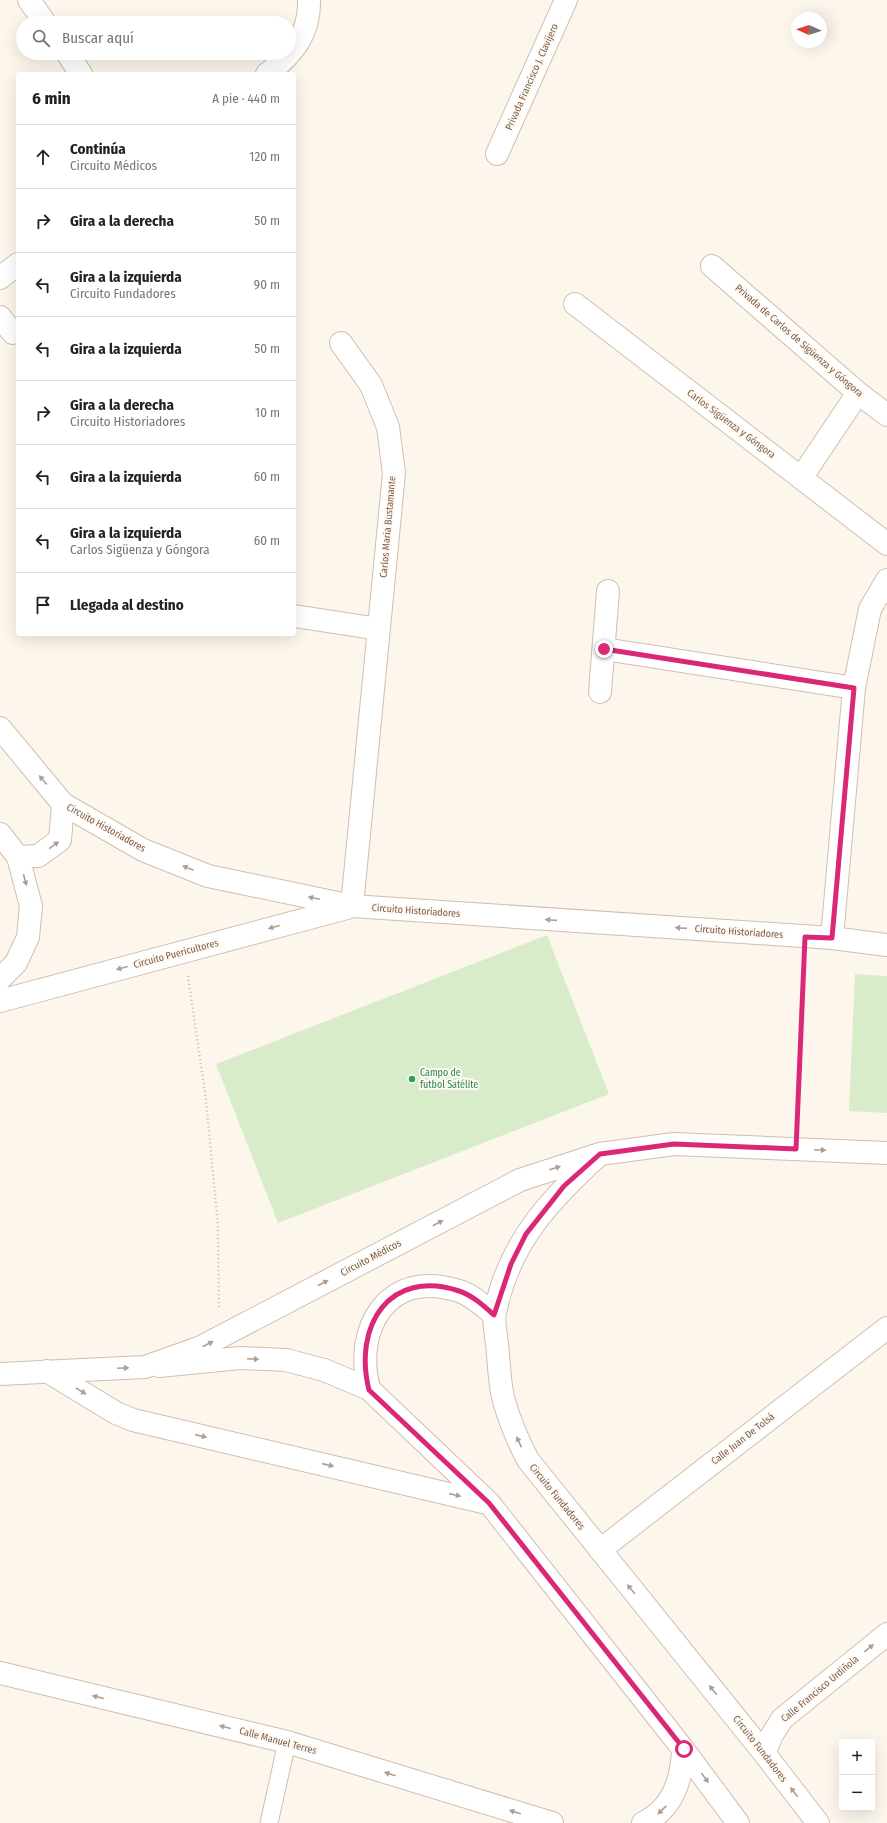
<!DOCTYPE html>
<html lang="es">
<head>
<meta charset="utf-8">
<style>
	body { margin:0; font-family:"Fira Sans Condensed",sans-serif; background:#f6f6f6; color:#222 }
	.controls { position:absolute; right:12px; bottom:12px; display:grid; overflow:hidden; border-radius:4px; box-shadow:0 4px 16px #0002 }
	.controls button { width:36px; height:36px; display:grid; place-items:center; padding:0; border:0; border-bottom:1px solid #e0e0e0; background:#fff; color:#222; font:20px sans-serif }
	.compass { position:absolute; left:791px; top:12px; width:36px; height:36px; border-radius:50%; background:#fff; box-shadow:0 4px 16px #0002; rotate:273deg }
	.stop { position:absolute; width:12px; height:12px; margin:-9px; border:3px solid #db2777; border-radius:50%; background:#fff }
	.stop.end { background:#db2777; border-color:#fff; box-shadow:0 1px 4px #0008 }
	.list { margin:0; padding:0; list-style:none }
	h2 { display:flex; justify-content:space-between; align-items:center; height:52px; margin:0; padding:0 16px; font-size:17px }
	h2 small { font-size:13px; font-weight:400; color:#767676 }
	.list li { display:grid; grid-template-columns:26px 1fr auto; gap:12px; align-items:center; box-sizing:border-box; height:64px; padding:0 16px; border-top:1px solid #e0e0e0 }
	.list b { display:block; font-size:15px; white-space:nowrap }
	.list p { margin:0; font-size:13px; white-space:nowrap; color:#767676 }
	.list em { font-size:13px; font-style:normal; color:#767676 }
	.icon { flex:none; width:22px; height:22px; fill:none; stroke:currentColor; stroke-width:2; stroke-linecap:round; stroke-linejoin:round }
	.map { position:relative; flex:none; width:887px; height:1823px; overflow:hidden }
	.search { position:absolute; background:#fff; box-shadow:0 4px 16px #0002; left:16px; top:16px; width:280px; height:44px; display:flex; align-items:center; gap:10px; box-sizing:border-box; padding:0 14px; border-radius:22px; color:#767676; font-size:15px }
	.panel { position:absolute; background:#fff; box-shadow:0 4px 16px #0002; left:16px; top:72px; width:280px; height:564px; border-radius:4px }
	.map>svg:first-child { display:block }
</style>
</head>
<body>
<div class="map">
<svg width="887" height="1823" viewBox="0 0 887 1823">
	<rect width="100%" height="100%" fill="#fdf6ec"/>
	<path fill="#d8ecc9" d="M547,935L609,1094L278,1223L216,1064Z
		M855,974L887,976V1113L849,1111Z"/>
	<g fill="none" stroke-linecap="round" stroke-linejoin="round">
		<g stroke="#d1beb0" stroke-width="19">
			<path id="pedestrian" d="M269,1823L287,1742"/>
		</g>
		<g stroke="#d1beb0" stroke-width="24">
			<path id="minor" d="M29,0L45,23
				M67,53L81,74
				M267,74C293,54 310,34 309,0
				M497,154L566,0
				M712,266L858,393L887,415
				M0,278L18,264
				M575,304L887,544
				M0,317L13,333
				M341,343L371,385L388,427L394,473L352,906
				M801,478L858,393
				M294,616L379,629
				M604,649L854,688
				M600,692L608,591
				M832,938L854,688L870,609L887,580
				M600,1154C550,1199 508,1244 495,1313C493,1322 496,1334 497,1344C499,1362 499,1383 504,1401C510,1422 518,1441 528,1460L764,1753L818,1823
				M159,1366L240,1358L286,1360L324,1370L369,1389L489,1503L683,1749L738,1823
				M47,1371L116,1413L133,1420L487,1503
				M369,1389C353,1327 389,1268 459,1291C472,1295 484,1306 494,1315
				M600,1550L887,1328
				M0,1673L287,1742L552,1823
				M764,1753L772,1735L782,1719L887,1634
				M643,1823C673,1809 682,1780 683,1749"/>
		</g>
		<g stroke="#d1beb0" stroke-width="24">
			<path id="tertiary" d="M0,728L63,804L143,850L208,876L352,906L832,938L887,945
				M0,834L18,857L31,906L28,937L16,963L0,979
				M18,857L38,856L60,840L63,804
				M0,1001L347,908
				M0,1374L145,1367L201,1347L520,1180L600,1154L674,1144L887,1153"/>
		</g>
		<path stroke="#d9b8a5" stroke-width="2.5" stroke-dasharray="1 3" stroke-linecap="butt" d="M188,976L206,1100L218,1226L219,1309
			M797,1124L804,961"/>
		<use href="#pedestrian" stroke="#fff" stroke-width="17"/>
		<use href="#minor" stroke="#fff" stroke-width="22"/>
		<use href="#tertiary" stroke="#fff" stroke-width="22"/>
	</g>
	<defs><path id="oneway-solid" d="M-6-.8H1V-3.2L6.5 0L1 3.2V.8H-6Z"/></defs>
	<g fill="#af9d94">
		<use href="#oneway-solid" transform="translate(43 780) rotate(-130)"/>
		<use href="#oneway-solid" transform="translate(54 845) rotate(-36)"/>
		<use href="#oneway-solid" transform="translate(188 868) rotate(-158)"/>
		<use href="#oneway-solid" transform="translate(25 880) rotate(75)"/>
		<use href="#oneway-solid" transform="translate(314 898) rotate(-168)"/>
		<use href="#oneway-solid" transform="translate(551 920) rotate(-176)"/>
		<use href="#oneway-solid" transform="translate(274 927) rotate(165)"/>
		<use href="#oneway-solid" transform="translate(681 928) rotate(-176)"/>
		<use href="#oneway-solid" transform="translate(122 968) rotate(165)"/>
		<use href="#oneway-solid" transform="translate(820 1150) rotate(3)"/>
		<use href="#oneway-solid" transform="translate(555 1168) rotate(-18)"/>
		<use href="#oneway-solid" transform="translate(438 1223) rotate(-28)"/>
		<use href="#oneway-solid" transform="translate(323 1283) rotate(-28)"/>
		<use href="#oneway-solid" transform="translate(208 1344) rotate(-27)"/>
		<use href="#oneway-solid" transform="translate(253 1359) rotate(2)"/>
		<use href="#oneway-solid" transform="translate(123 1368) rotate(-2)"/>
		<use href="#oneway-solid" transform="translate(81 1391) rotate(32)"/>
		<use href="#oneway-solid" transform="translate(201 1436) rotate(13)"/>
		<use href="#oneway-solid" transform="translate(519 1442) rotate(-115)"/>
		<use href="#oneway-solid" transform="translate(328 1465) rotate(13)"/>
		<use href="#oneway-solid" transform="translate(455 1495) rotate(13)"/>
		<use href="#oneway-solid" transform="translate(631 1589) rotate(-129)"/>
		<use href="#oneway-solid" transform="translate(869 1648) rotate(-39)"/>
		<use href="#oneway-solid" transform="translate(713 1690) rotate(-129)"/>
		<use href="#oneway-solid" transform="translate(98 1697) rotate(-166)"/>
		<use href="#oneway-solid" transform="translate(225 1727) rotate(-166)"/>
		<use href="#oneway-solid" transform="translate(390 1774) rotate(-163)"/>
		<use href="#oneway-solid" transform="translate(705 1778) rotate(54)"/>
		<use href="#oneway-solid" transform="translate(794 1792) rotate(-128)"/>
		<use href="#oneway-solid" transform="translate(662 1810) rotate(136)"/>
		<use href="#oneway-solid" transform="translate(515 1812) rotate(-163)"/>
	</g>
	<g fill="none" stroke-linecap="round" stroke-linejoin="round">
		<path stroke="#db2777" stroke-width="5" d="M604,649L854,688L832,938L805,937L796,1149L674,1144L600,1154L564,1186L526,1234L511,1264L494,1315C484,1306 472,1295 459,1291C389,1268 353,1326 369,1390L489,1503L684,1749"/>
	</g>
	<circle fill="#2e9e5b" stroke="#fffaf3" stroke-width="1.5" cx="412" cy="1079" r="4"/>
	<g text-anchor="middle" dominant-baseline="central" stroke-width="4" stroke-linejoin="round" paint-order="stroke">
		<g font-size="10" fill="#7a5c4d" stroke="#fffaf3">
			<text transform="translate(532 77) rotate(-66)">Privada Francisco J. Clavijero</text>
			<text transform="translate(799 341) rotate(41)">Privada de Carlos de Sigüenza y Góngora</text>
			<text transform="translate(731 424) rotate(37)">Carlos Sigüenza y Góngora</text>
			<text transform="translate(388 527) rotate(-85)">Carlos Maria Bustamante</text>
			<text transform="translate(106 828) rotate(29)">Circuito Historiadores</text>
			<text transform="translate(416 911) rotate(4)">Circuito Historiadores</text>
			<text transform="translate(739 932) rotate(4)">Circuito Historiadores</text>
			<text transform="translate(176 954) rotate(-15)">Circuito Puericultores</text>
			<text transform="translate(371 1258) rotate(-28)">Circuito Médicos</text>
			<text transform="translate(743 1439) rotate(-38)">Calle Juan De Tolsá</text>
			<text transform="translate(557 1497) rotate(51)">Circuito Fundadores</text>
			<text transform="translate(820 1689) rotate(-40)">Calle Francisco Urdiñola</text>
			<text transform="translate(278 1741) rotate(15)">Calle Manuel Terres</text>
			<text transform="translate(760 1749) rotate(52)">Circuito Fundadores</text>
		</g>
		<g font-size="10" fill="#27864d" stroke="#fffaf3" text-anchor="start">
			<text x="420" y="1073">Campo de<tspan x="420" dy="12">futbol Satélite</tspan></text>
		</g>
	</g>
</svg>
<div class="controls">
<button>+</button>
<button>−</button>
</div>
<svg class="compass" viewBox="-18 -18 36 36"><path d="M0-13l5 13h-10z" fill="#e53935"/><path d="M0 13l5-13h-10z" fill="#767676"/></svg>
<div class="stop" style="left:684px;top:1749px"></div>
<div class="stop end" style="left:604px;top:649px"></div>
<div class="search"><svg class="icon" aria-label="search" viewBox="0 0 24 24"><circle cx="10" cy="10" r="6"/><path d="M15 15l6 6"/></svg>Buscar aquí</div>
<section class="panel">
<h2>6 min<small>A pie · 440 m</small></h2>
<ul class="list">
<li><svg class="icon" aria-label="ahead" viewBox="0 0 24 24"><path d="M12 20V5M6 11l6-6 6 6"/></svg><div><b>Continúa</b><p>Circuito Médicos</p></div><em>120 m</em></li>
<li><svg class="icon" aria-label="right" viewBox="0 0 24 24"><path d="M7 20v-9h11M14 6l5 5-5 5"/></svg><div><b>Gira a la derecha</b></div><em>50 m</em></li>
<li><svg class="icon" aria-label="left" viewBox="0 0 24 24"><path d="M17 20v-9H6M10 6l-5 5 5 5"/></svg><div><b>Gira a la izquierda</b><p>Circuito Fundadores</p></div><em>90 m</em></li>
<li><svg class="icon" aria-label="left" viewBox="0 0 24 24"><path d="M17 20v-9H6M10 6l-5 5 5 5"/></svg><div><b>Gira a la izquierda</b></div><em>50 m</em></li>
<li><svg class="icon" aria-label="right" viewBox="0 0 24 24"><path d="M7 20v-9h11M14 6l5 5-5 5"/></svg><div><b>Gira a la derecha</b><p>Circuito Historiadores</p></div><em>10 m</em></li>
<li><svg class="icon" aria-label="left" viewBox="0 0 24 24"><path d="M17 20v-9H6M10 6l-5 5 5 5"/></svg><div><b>Gira a la izquierda</b></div><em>60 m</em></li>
<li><svg class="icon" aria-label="left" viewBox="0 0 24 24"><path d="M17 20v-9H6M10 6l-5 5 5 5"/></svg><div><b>Gira a la izquierda</b><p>Carlos Sigüenza y Góngora</p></div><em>60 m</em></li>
<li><svg class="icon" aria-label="arrive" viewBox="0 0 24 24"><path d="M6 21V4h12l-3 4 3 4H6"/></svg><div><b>Llegada al destino</b></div></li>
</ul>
</section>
</div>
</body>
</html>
